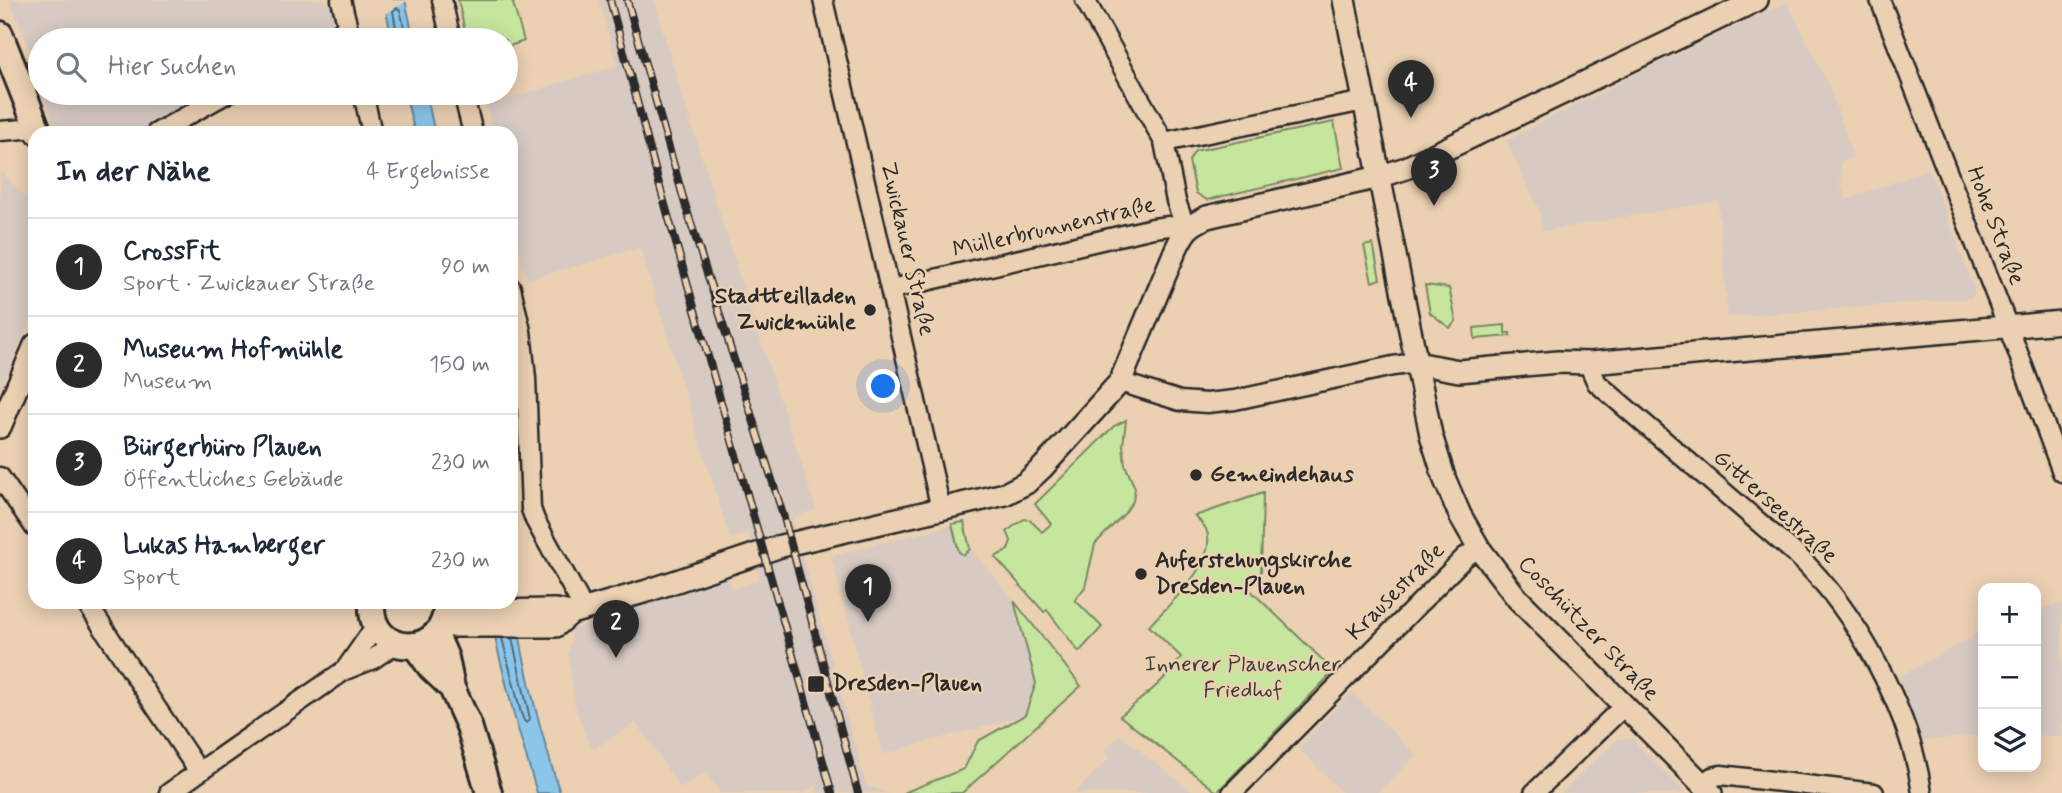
<!DOCTYPE html>
<html lang="de">
<head>
<meta charset="utf-8">
<style>
	body { margin:0; font-family:Mynerve,sans-serif; background:#f2f2f3; color:#1f2937 }
	.controls { position:absolute; right:21px; bottom:21px; display:grid; overflow:hidden; border-radius:14px; box-shadow:0 4px 18px #0003 }
	.controls button { width:63px; height:63px; display:grid; place-items:center; padding:0; border:0; border-bottom:2px solid #e0e1e3; background:#fff; color:#1f2937; font:35px sans-serif }
	.you { position:absolute; left:884px; top:387px; width:24px; height:24px; margin:-18px; border:5px solid #fff; border-radius:50%; background:#1a73e8; box-shadow:0 0 0 10px #1a73e833 }
	.badge { display:grid; place-items:center; width:46px; height:46px; border-radius:50%; background:#2b2b2b; color:#fff; font-size:23px; font-weight:700 }
	.pin { position:absolute; translate:-50% -58px; filter:drop-shadow(0 2px 4px #0008) }
	.pin::after { content:''; position:absolute; top:37px; width:24px; height:21px; background:inherit; clip-path:polygon(0 0,100% 0,50% 100%) }
	.list { margin:0; padding:0; list-style:none }
	h2 { display:flex; justify-content:space-between; align-items:center; height:91px; margin:0; padding:0 28px; font-size:30px }
	h2 small { font-size:23px; font-weight:400; color:#747a83 }
	.list li { display:grid; grid-template-columns:46px 1fr auto; gap:21px; align-items:center; box-sizing:border-box; height:98px; padding:0 28px; border-top:2px solid #e0e1e3 }
	.list b { display:block; font-size:26px; white-space:nowrap }
	.list p { margin:0; font-size:23px; white-space:nowrap; color:#747a83 }
	.list em { font-size:23px; font-style:normal; color:#747a83 }
	.icon { flex:none; width:38px; height:38px; fill:none; stroke:currentColor; stroke-width:2; stroke-linecap:round; stroke-linejoin:round }
	.map { position:relative; flex:none; width:2062px; height:793px; overflow:hidden }
	.search { position:absolute; background:#fff; box-shadow:0 4px 18px #0003; left:28px; top:28px; width:490px; height:77px; display:flex; align-items:center; gap:18px; box-sizing:border-box; padding:0 24px; border-radius:38px; color:#747a83; font-size:26px }
	.panel { position:absolute; background:#fff; box-shadow:0 4px 18px #0003; left:28px; top:126px; width:490px; height:483px; border-radius:21px }
	.map>svg:first-child { display:block }
</style>
</head>
<body>
<div class="map">
<svg width="2062" height="793" viewBox="0 0 2062 793">
	<rect width="100%" height="100%" fill="#ebd0b2"/>
	<filter id="ink" filterUnits="userSpaceOnUse"><feTurbulence type="fractalNoise" baseFrequency=".0143" numOctaves="2"/><feDisplacementMap in="SourceGraphic" scale="14" xChannelSelector="R" yChannelSelector="G"/><feConvolveMatrix kernelMatrix="1 2 1 2 8 2 1 2 1" color-interpolation-filters="sRGB"/></filter>
	<g filter="url(#ink)">
		<path fill="#d7cac3" d="M10,0H327L328,5L336,3L337,16L329,24L300,40H40V75Z
			M599,0H655L669,54L751,312L816,509L792,518L866,785L888,793H819L816,785L804,793H720L706,772L680,788L636,722L594,749L588,742L575,706L568,652L572,641L570,630L728,577L733,589L761,580L748,533L730,539L640,247L527,280L511,214V133H493L487,105L617,66Z
			M1787,2L1830,88L1853,157L1840,163L1841,187L1847,200L1929,169L1975,291L1972,298L1728,317L1718,201L1543,231L1539,209L1506,141L1652,66Z
			M48,93H207L135,133H58L43,96Z
			M0,171L35,206V309L0,389Z
			M964,522L970,549L1014,601L1036,683L1025,715L883,754L831,556Z
			M2062,602V737L2036,735V612Z
			M1983,631V735L1922,741L1899,677Z
			M1352,692L1416,755L1377,793H1343L1298,747Z
			M1120,735L1155,763L1194,793H1075L1110,757L1104,751Z
			M1631,738L1685,793H1561L1618,739Z"/>
		<path fill="#c6e69e" stroke="#788864" stroke-width="2" d="M458,0H512L524,41L506,47V40H467Z
			M1334,122L1343,168L1207,200L1196,193L1189,161L1195,151Z
			M1373,244L1380,279L1372,282L1364,246Z
			M1425,285L1449,288L1456,321L1450,328L1430,313Z
			M1505,325V333H1510V336L1475,339L1474,328Z
			M1126,420L1123,445L1125,465L1135,488L1133,501L1124,514L1095,544L1085,587L1075,600L1102,627L1079,652L1047,610L1044,612L995,557L1008,550L1011,541L1007,531L1024,519L1030,520L1042,532L1051,524L1035,504L1114,426Z
			M1263,493L1261,572L1247,587L1334,671L1217,792L1120,716C1142,698 1166,681 1181,657L1149,626C1168,605 1220,561 1206,529C1204,525 1199,520 1195,516Z
			M964,522L970,549L964,555L959,552L952,524Z
			M1014,601L1081,686L962,793H903L964,769L978,741L1025,715L1036,683Z"/>
		<path fill="#8bc5ea" stroke="#65879e" stroke-width="2" d="M384,0H405L414,40H392Z
			M405,93H426L435,133H415Z
			M511,570C517,646 537,720 560,793H537L514,715L497,647L489,602H511Z"/>
		<path fill="#ebd0b2" d="M381,0H409L383,15Z"/>
		<g fill="none" stroke-linecap="round" stroke-linejoin="round">
			<path stroke="#516977" stroke-width="2" d="M398,40L393,11L397,8L400,10L407,40
				M502,638L521,713L524,721L527,723L530,719L512,638"/>
			<g stroke="#2b2b2b" stroke-width="23">
				<path id="minor" d="M341,0L351,40
					M442,0L451,40
					M823,0L941,509
					M1880,0L2017,350L2062,472
					M324,40L348,28
					M363,93L372,133
					M463,93L473,133
					M0,131L37,128
					M156,133L228,93
					M1164,142L1364,101
					M511,288L521,331L526,378L531,509L535,520L578,598L583,611
					M892,289L1153,228L1169,226L1186,229L1176,201L1164,142L1085,0
					M1590,363L1592,372L1597,383L1797,555C1856,611 1911,712 1922,793
					M1120,382L1180,401L1207,403L1235,400L1393,366L1416,363
					M0,477L35,528
					M86,602L199,772
					M345,670L375,627
					M1702,785L1712,777L1721,775L1874,793
					M169,793L345,670L373,659L395,644
					M1232,793L1465,557L1479,548
					M1534,793L1624,706"/>
			</g>
			<g stroke="#2b2b2b" stroke-width="26">
				<path id="tertiary" d="M1344,0L1431,435L1445,480L1460,515L1479,548L1517,598L1711,793
					M1416,363L1459,371L1558,362L1590,363L2062,322
					M0,427L35,345
					M446,603L473,611L556,610L571,613L647,591L781,546L1005,494L1026,483L1043,467L1120,382L1176,249C1185,230 1188,226 1207,217L1379,177L1406,168L1757,0
					M442,626H556L571,613"/>
			</g>
			<g stroke="#2b2b2b" stroke-width="30">
				<path id="secondary" d="M0,34L39,133
					M372,602C368,660 449,660 446,602
					M436,635L446,658L452,688L469,726L489,793
					M415,646L431,668L452,688"/>
			</g>
			<use href="#minor" stroke="#ebd0b2" stroke-width="18"/>
			<use href="#tertiary" stroke="#ebd0b2" stroke-width="21"/>
			<use href="#secondary" stroke="#ebd0b2" stroke-width="24"/>
			<g stroke="#2b2b2b" stroke-width="8">
				<path id="rail" d="M610,0L658,180L832,793
					M627,0L685,204L784,518L858,793"/>
			</g>
			<use href="#rail" stroke="#ebd0b2" stroke-width="5" stroke-dasharray="16" stroke-linecap="butt"/>
		</g>
	</g>
	<g fill="#2b2b2b" stroke="#ebd0b2" stroke-width="2.5">
		<circle cx="870" cy="310" r="7"/>
		<circle cx="1196" cy="475" r="7"/>
		<circle cx="1141" cy="574" r="7"/>
		<rect x="807" y="675" width="18" height="18" rx="3.5"/>
	</g>
	<g text-anchor="middle" dominant-baseline="central" stroke-width="5" stroke-linejoin="round" paint-order="stroke">
		<g font-size="23" fill="#2b2b2b" stroke="#ebd0b2">
			<text transform="translate(1995 226) rotate(69)">Hohe Straße</text>
			<text transform="translate(1054 228) rotate(-13)">Müllerbrunnenstraße</text>
			<text transform="translate(907 249) rotate(77)">Zwickauer Straße</text>
			<text transform="translate(1775 507) rotate(42)">Gitterseestraße</text>
			<text transform="translate(1396 592) rotate(-45)">Krausestraße</text>
			<text transform="translate(1588 629) rotate(46)">Coschützer Straße</text>
		</g>
		<g font-size="23" font-weight="bold" fill="#2b2b2b" stroke="#ebd0b2" text-anchor="start">
			<text x="856" y="297" text-anchor="end">Stadtteilladen<tspan x="856" dy="26">Zwickmühle</tspan></text>
			<text x="1210" y="475">Gemeindehaus</text>
			<text x="1155" y="561">Auferstehungskirche<tspan x="1155" dy="26">Dresden-Plauen</tspan></text>
			<text x="832" y="684">Dresden-Plauen</text>
		</g>
		<g font-size="23" fill="#3a3e36" stroke="#ebd0b2">
			<text x="1243" y="665">Innerer Plauenscher<tspan x="1243" dy="26">Friedhof</tspan></text>
		</g>
	</g>
</svg>
<div class="controls">
<button>+</button>
<button>−</button>
<button><svg class="icon" aria-label="layers" viewBox="0 0 24 24"><path d="M12 4l9 5-9 5-9-5zM3 14l9 5 9-5"/></svg></button>
</div>
<div class="you"></div>
<div class="pin badge" style="left:868px;top:622px">1</div>
<div class="pin badge" style="left:616px;top:658px">2</div>
<div class="pin badge" style="left:1434px;top:206px">3</div>
<div class="pin badge" style="left:1411px;top:118px">4</div>
<div class="search"><svg class="icon" aria-label="search" viewBox="0 0 24 24"><circle cx="10" cy="10" r="6"/><path d="M15 15l6 6"/></svg>Hier suchen</div>
<section class="panel">
<h2>In der Nähe<small>4 Ergebnisse</small></h2>
<ul class="list">
<li><span class="badge">1</span><div><b>CrossFit</b><p>Sport · Zwickauer Straße</p></div><em>90 m</em></li>
<li><span class="badge">2</span><div><b>Museum Hofmühle</b><p>Museum</p></div><em>150 m</em></li>
<li><span class="badge">3</span><div><b>Bürgerbüro Plauen</b><p>Öffentliches Gebäude</p></div><em>230 m</em></li>
<li><span class="badge">4</span><div><b>Lukas Hamberger</b><p>Sport</p></div><em>230 m</em></li>
</ul>
</section>
</div>
</body>
</html>
